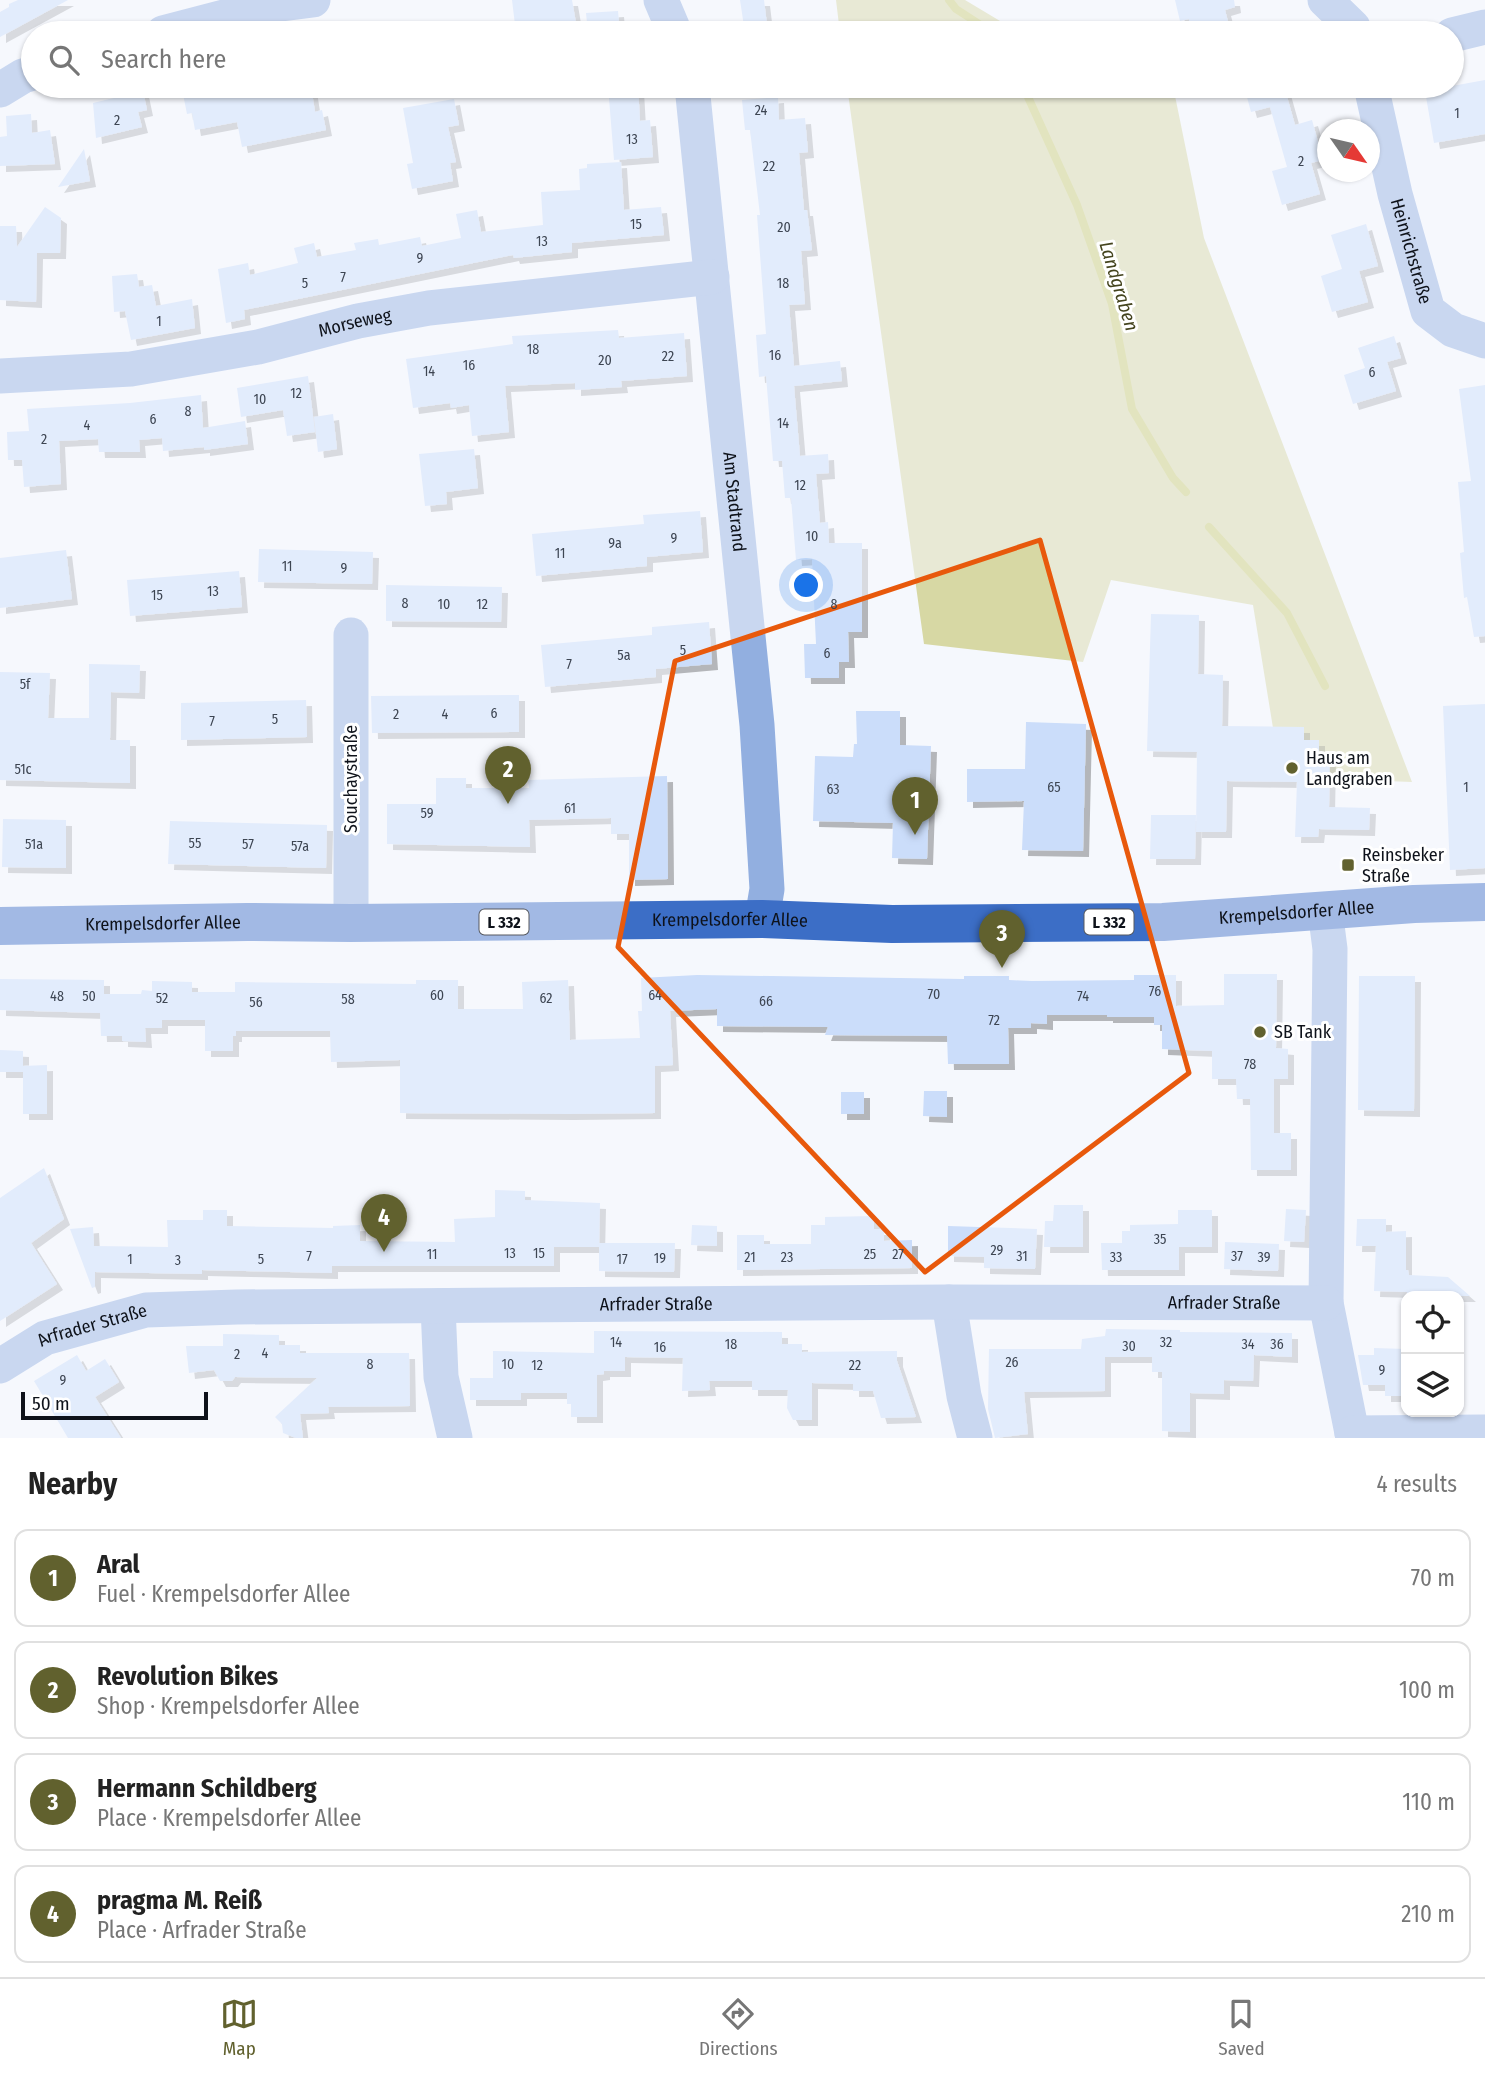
<!DOCTYPE html>
<html lang="en">
<head>
<meta charset="utf-8">
<style>
	body { margin:0; font-family:"Fira Sans Condensed",sans-serif; background:#f2f2f2; color:#222 }
	.controls { position:absolute; right:21px; bottom:21px; display:grid; overflow:hidden; border-radius:14px; box-shadow:0 2px 5px #0004 }
	.controls button { width:63px; height:63px; display:grid; place-items:center; padding:0; border:0; border-bottom:2px solid #e0e0e0; background:#fff; color:#222; font:35px sans-serif }
	.compass { position:absolute; left:1317px; top:119px; width:63px; height:63px; border-radius:50%; background:#fff; box-shadow:0 2px 5px #0004; rotate:124deg }
	.scale { position:absolute; left:21px; bottom:18px; width:187px; box-sizing:border-box; padding-left:7px; border:4px solid #0e121a; border-top:0; font-size:19px; line-height:24px; white-space:nowrap; color:#0e121a; -webkit-text-stroke:5px #fff; paint-order:stroke }
	.you { position:absolute; left:807px; top:586px; width:24px; height:24px; margin:-18px; border:5px solid #fff; border-radius:50%; background:#1a73e8; box-shadow:0 0 0 10px #1a73e833 }
	.badge { display:grid; place-items:center; width:46px; height:46px; border-radius:50%; background:#61612e; color:#fff; font-size:23px; font-weight:700 }
	.pin { position:absolute; translate:-50% -58px; filter:drop-shadow(0 2px 4px #0008) }
	.pin::after { content:''; position:absolute; top:37px; width:24px; height:21px; background:inherit; clip-path:polygon(0 0,100% 0,50% 100%) }
	.list { margin:0; padding:0; list-style:none }
	h2 { display:flex; justify-content:space-between; align-items:center; height:91px; margin:0; padding:0 28px; font-size:30px }
	h2 small { font-size:23px; font-weight:400; color:#767676 }
	.list li { display:grid; grid-template-columns:46px 1fr auto; gap:21px; align-items:center; box-sizing:border-box; height:98px; margin:0 14px 14px; padding:0 14px; border:2px solid #e0e0e0; border-radius:14px }
	.list b { display:block; font-size:26px; white-space:nowrap }
	.list p { margin:0; font-size:23px; white-space:nowrap; color:#767676 }
	.list em { font-size:23px; font-style:normal; color:#767676 }
	.icon { flex:none; width:38px; height:38px; fill:none; stroke:currentColor; stroke-width:2; stroke-linecap:round; stroke-linejoin:round }
	.map { position:relative; flex:none; width:1485px; height:1438px; overflow:hidden }
	.search { position:absolute; background:#fff; box-shadow:0 2px 5px #0004; left:21px; right:21px; top:21px; height:77px; display:flex; align-items:center; gap:18px; box-sizing:border-box; padding:0 24px; border-radius:38px; color:#767676; font-size:26px }
	.sheet { height:539px; background:#fff }
	nav { display:flex; justify-content:space-around; align-items:center; box-sizing:border-box; height:98px; border-top:2px solid #e0e0e0; background:#fff; font-size:19px; color:#767676 }
	nav a { display:grid; justify-items:center; gap:4px }
	nav .on { color:#61612e }
	.map>svg:first-child { display:block }
</style>
</head>
<body>
<div class="map">
<svg width="1485" height="1438" viewBox="0 0 1485 1438">
	<defs>
		<filter id="shadow"><feDropShadow dx="6" dy="6" stdDeviation="0" flood-color="#0004"/></filter>
	</defs>
	<rect width="100%" height="100%" fill="#f5f8fd"/>
	<path fill="#d7d8a4" d="M836,0H965L1020,33H840Z
		M847,86H1173L1204,238L1412,782L1281,777L1253,605L1111,580L1083,662L924,644Z"/>
	<g fill="none" stroke-linecap="round" stroke-linejoin="round">
		<path stroke="#cbcc73" stroke-width="8" d="M949,0L956,9L993,33
			M1023,86L1077,205L1112,304L1132,409L1173,478L1186,492
			M1209,527L1287,613L1325,686"/>
	</g>
	<path fill="#cbddfa" filter="url(#shadow)" d="M18,0H68L0,37V12L9,7V4Z
		M512,0H572L577,29L540,33H516Z
		M740,0H764L768,33H745Z
		M1175,0H1234L1235,7L1225,10L1231,33H1191L1189,19L1180,21Z
		M618,11L620,33H588L586,13Z
		M1485,80V134L1434,143L1425,91Z
		M227,86H311L315,112L322,110L326,130L242,147L237,122L195,130L192,113L187,114L183,94Z
		M608,86H638L640,121L650,120L653,157L614,160Z
		M1244,86H1284L1295,125L1312,120L1323,160L1311,163L1320,194L1282,205L1272,171L1287,167L1270,107L1251,112Z
		M143,91L147,110L138,112L142,127L96,138L93,103Z
		M778,97L779,120L805,118L808,152L799,153L804,210H807L812,250L801,251L805,304L789,305L794,366L840,361L842,381L794,386L800,456L828,454L829,473L816,474L820,523L828,522L829,543H862V632H848L849,662H839V678H805L804,644H816L812,559L796,560L791,498H785L782,461H773L766,376L759,377L756,335L766,334L757,215H760L750,130H745L742,100Z
		M454,99L459,125L448,127L456,162L450,163L453,181L412,189L407,164L413,163L403,108Z
		M31,114L32,133L50,130L55,164L0,166V137L7,136L6,116Z
		M84,149L90,181L58,187Z
		M621,162L624,210L661,207L664,235L572,243V252L514,258L513,255L244,310L245,319L226,323L218,269L248,263L250,275L298,263L294,248L314,243L317,257L356,250L354,243L378,239L379,245L420,237L422,246L461,238L456,214L477,210L481,232L543,225L541,192L580,190L579,169L587,168V164Z
		M45,207L61,218L60,253H37L36,302L0,300V226H16L17,247Z
		M1366,224L1378,266L1359,271L1368,302L1332,312L1321,276L1342,269L1331,235Z
		M137,274L139,287L152,285L156,306L192,299L195,328L131,340L125,311L114,312L112,276Z
		M618,330L619,338L684,333L687,376L621,381L622,387L575,390V383L505,386L509,432L472,436L469,405L451,408L450,403L413,408L406,359L513,344L512,336Z
		M1394,336L1401,358L1387,362L1396,391L1353,404L1344,375L1365,368L1358,348Z
		M308,376L315,432L287,436L283,410L241,417L237,388Z
		M1485,385V636L1474,637L1467,597L1464,598L1460,553L1464,552L1458,482L1471,481L1459,389Z
		M201,395L203,428L245,421L248,444L204,450V447L163,451L162,438L139,440L140,452H99L98,439L59,441L61,484L24,487L22,460H8L7,432L29,431L27,409L130,403Z
		M333,414L337,449L318,452L314,417Z
		M474,449L478,488L446,492L447,504L425,506L419,454Z
		M700,511L703,552L647,557V566L536,576L532,534L644,524L643,515Z
		M259,549L373,552L372,584L258,582Z
		M66,550L72,599L0,608V558Z
		M239,571L242,607L130,616L127,580Z
		M386,585L502,587L501,622L386,621Z
		M1151,614L1199,615L1198,674L1223,675L1222,726L1304,727V740H1319V754L1330,755L1329,807L1370,808L1369,830L1319,829L1318,837H1295L1297,782L1227,781L1226,832H1196L1197,752L1147,751Z
		M709,622L712,664L656,669V677L545,687L541,645L652,635V627Z
		M89,664L140,665L139,693L111,692L110,740H130V783L0,780V672L50,673L48,718H89Z
		M519,695V732L372,733L371,696Z
		M306,700L307,737L181,740V703Z
		M1485,704V868L1450,870L1443,706Z
		M856,711H900V745L931,746L927,859L892,858L893,823L813,821L815,756L853,757L854,744H857Z
		M1026,722L1086,724L1083,851L1022,850L1024,801L967,802V769H1025Z
		M667,776L668,879L629,880V834H611V818L529,820L530,847L387,844V804H436V778H466V788H529L528,780Z
		M1151,815H1196L1195,859H1150Z
		M3,819L66,820V868L2,867Z
		M170,821L327,825L326,868L168,864Z
		M1224,974H1277L1276,1048L1288,1049V1079H1274V1133H1291V1170H1251L1250,1099H1237L1236,1079H1212V1051L1162,1049V1025H1154V1017H1107V1015H1047V1024L1031,1023V1028H1008L1009,1064H948L947,1036L825,1035L828,1027L717,1026V1009L670,1011L673,1065L655,1066V1113L568,1114L400,1113V1060L331,1062L330,1031H236V1036H233V1051H205V1020H162V1028H145L146,1042L122,1041V1036H101L100,1013L0,1010V979L104,980V994H141L142,990L152,991V981L192,982V992H235V982L416,984V980H458V1009H523L522,982L568,980L570,1040L640,1038L638,1011H642L641,978L697,975L964,979V976H1009V980L1032,981L1134,980V975H1176V1006L1224,1005Z
		M1359,976H1415L1414,1111L1358,1110Z
		M0,1050L23,1051V1066L47,1065V1114H23V1072H0Z
		M924,1091H947V1117L923,1116Z
		M841,1092H864V1114H841Z
		M44,1168L64,1219L31,1243L57,1284L0,1321V1198Z
		M495,1190L525,1191V1200L600,1203L599,1247H554V1266H332V1273L202,1270V1274L95,1272V1287L92,1288L70,1229L93,1227L94,1246L168,1247L167,1220H203V1210H227V1226L333,1228V1226L360,1225V1241L455,1242L454,1219L495,1217Z
		M1054,1205H1083V1247H1044L1045,1221H1053Z
		M1286,1209L1306,1210L1304,1242L1284,1241Z
		M1178,1210H1212V1247H1179V1270H1102L1101,1243H1122V1231H1130V1225L1178,1224Z
		M874,1216V1229H884V1241L912,1240V1268L737,1270V1235H764V1244H811V1225H825V1217Z
		M1357,1219H1386V1232L1406,1231V1270H1408L1409,1275L1448,1277L1470,1296H1407V1292L1374,1291L1376,1246H1356Z
		M692,1225L717,1226V1246L691,1245Z
		M948,1226L1037,1229L1035,1269L984,1268V1257L948,1256Z
		M1225,1242L1279,1244L1278,1271L1224,1269Z
		M599,1243H675L674,1272L599,1271Z
		M1106,1329L1180,1330V1332L1292,1333V1357L1254,1355L1253,1381L1224,1380V1394L1190,1393V1432L1162,1431V1372H1152V1357H1105V1391L1024,1392L1028,1434L995,1438L988,1409L989,1349H1081L1082,1339L1105,1336Z
		M594,1331L782,1332V1344H802V1352L897,1351V1361L916,1417L881,1418L873,1391H853V1384L812,1383V1420H793L787,1408L788,1390H752V1381H709L710,1390L682,1391L683,1358L625,1357V1371H604V1374L597,1375V1417H571V1404H567V1393H521V1400H470V1378H493V1351L594,1353Z
		M223,1334L279,1335V1345H300V1353H409L410,1406L328,1407L329,1413L300,1414L303,1438H296L283,1433L282,1424L275,1417L317,1378L235,1377L232,1381H220L214,1370L189,1373L186,1346H223Z
		M1374,1348L1406,1349V1396H1385V1385H1363L1358,1355H1374Z
		M77,1355L86,1371L105,1359L119,1382L95,1397L121,1438H68L34,1381Z"/>
	<g fill="none" stroke-linecap="round" stroke-linejoin="round">
		<g stroke="#92afe0" stroke-width="35">
			<path d="M661,0L675,33"/>
			<path d="M1325,0L1353,27L1355,33"/>
			<path d="M163,33L266,6L313,0"/>
			<path d="M1452,35L1485,27"/>
			<path id="s1" d="M692,86L757,725L767,889L762,919"/>
			<path id="s2" d="M1371,86L1395,194L1428,311L1453,330L1485,341"/>
			<path d="M0,90L23,76L33,73"/>
			<path id="s3" d="M0,376L131,369L258,347L358,321L429,308L712,277"/>
			<path d="M351,635V923"/>
			<path d="M1325,910L1330,949L1326,1303L1353,1438"/>
			<path d="M949,1302L964,1396L975,1438"/>
			<path d="M438,1306L441,1377L455,1438"/>
			<path id="s4" d="M0,1366L45,1338L146,1310L237,1307L949,1302L1326,1303"/>
			<path d="M1352,1433L1485,1432"/>
		</g>
		<path stroke="#3c6ec6" stroke-width="38" id="s5" d="M0,926L247,922L351,923L762,919L892,924L1163,922L1414,904L1485,902"/>
	</g>
	<path d="M0 0H1485V1438H0ZM1040,540L1189,1073L925,1272L618,947L675,661Z" fill="#f5f8fd" fill-opacity=".55" fill-rule="evenodd"/>
	<path fill="none" stroke="#e8590c" stroke-width="5" stroke-linejoin="round" d="M1040,540L1189,1073L925,1272L618,947L675,661Z"/>
	<g fill="#61612e" stroke="#fff" stroke-width="2.5">
		<circle cx="1292" cy="768" r="7"/>
		<rect x="1341" y="858" width="14" height="14" rx="3.5"/>
		<circle cx="1260" cy="1032" r="7"/>
	</g>
	<g text-anchor="middle" dominant-baseline="central" stroke-width="6" stroke-linejoin="round" paint-order="stroke">
		<g font-size="14" fill="#3d4552">
			<text x="761" y="110">24</text>
			<text x="1457" y="113">1</text>
			<text x="117" y="120">2</text>
			<text x="632" y="139">13</text>
			<text x="1301" y="161">2</text>
			<text x="769" y="166">22</text>
			<text x="636" y="224">15</text>
			<text x="784" y="227">20</text>
			<text x="542" y="241">13</text>
			<text x="420" y="258">9</text>
			<text x="343" y="277">7</text>
			<text x="305" y="283">5</text>
			<text x="783" y="283">18</text>
			<text x="159" y="321">1</text>
			<text x="533" y="349">18</text>
			<text x="775" y="355">16</text>
			<text x="668" y="356">22</text>
			<text x="605" y="360">20</text>
			<text x="469" y="365">16</text>
			<text x="429" y="371">14</text>
			<text x="1372" y="372">6</text>
			<text x="296" y="393">12</text>
			<text x="260" y="399">10</text>
			<text x="188" y="411">8</text>
			<text x="153" y="419">6</text>
			<text x="783" y="423">14</text>
			<text x="87" y="425">4</text>
			<text x="44" y="439">2</text>
			<text x="800" y="485">12</text>
			<text x="812" y="536">10</text>
			<text x="674" y="538">9</text>
			<text x="615" y="543">9a</text>
			<text x="560" y="553">11</text>
			<text x="287" y="566">11</text>
			<text x="344" y="568">9</text>
			<text x="213" y="591">13</text>
			<text x="157" y="595">15</text>
			<text x="405" y="603">8</text>
			<text x="444" y="604">10</text>
			<text x="482" y="604">12</text>
			<text x="834" y="604">8</text>
			<text x="683" y="650">5</text>
			<text x="827" y="653">6</text>
			<text x="624" y="655">5a</text>
			<text x="569" y="664">7</text>
			<text x="25" y="684">5f</text>
			<text x="494" y="713">6</text>
			<text x="396" y="714">2</text>
			<text x="445" y="714">4</text>
			<text x="275" y="719">5</text>
			<text x="212" y="721">7</text>
			<text x="23" y="769">51c</text>
			<text x="1054" y="787">65</text>
			<text x="1466" y="787">1</text>
			<text x="833" y="789">63</text>
			<text x="570" y="808">61</text>
			<text x="427" y="813">59</text>
			<text x="195" y="843">55</text>
			<text x="34" y="844">51a</text>
			<text x="248" y="844">57</text>
			<text x="300" y="846">57a</text>
			<text x="1155" y="991">76</text>
			<text x="934" y="994">70</text>
			<text x="437" y="995">60</text>
			<text x="655" y="995">64</text>
			<text x="57" y="996">48</text>
			<text x="89" y="996">50</text>
			<text x="1083" y="996">74</text>
			<text x="162" y="998">52</text>
			<text x="546" y="998">62</text>
			<text x="348" y="999">58</text>
			<text x="766" y="1001">66</text>
			<text x="256" y="1002">56</text>
			<text x="994" y="1020">72</text>
			<text x="1250" y="1064">78</text>
			<text x="1160" y="1239">35</text>
			<text x="997" y="1250">29</text>
			<text x="510" y="1253">13</text>
			<text x="539" y="1253">15</text>
			<text x="432" y="1254">11</text>
			<text x="870" y="1254">25</text>
			<text x="898" y="1254">27</text>
			<text x="309" y="1256">7</text>
			<text x="1022" y="1256">31</text>
			<text x="1237" y="1256">37</text>
			<text x="750" y="1257">21</text>
			<text x="787" y="1257">23</text>
			<text x="1116" y="1257">33</text>
			<text x="1264" y="1257">39</text>
			<text x="660" y="1258">19</text>
			<text x="130" y="1259">1</text>
			<text x="261" y="1259">5</text>
			<text x="622" y="1259">17</text>
			<text x="178" y="1260">3</text>
			<text x="616" y="1342">14</text>
			<text x="1166" y="1342">32</text>
			<text x="731" y="1344">18</text>
			<text x="1248" y="1344">34</text>
			<text x="1277" y="1344">36</text>
			<text x="1129" y="1346">30</text>
			<text x="660" y="1347">16</text>
			<text x="265" y="1353">4</text>
			<text x="237" y="1354">2</text>
			<text x="1012" y="1362">26</text>
			<text x="370" y="1364">8</text>
			<text x="508" y="1364">10</text>
			<text x="537" y="1365">12</text>
			<text x="855" y="1365">22</text>
			<text x="1382" y="1370">9</text>
			<text x="63" y="1380">9</text>
		</g>
		<g fill="#fff" stroke="#56595f" stroke-width="2">
			<rect x="479.5" y="909.5" width="49" height="25" rx="5"/>
			<rect x="1084.5" y="909.5" width="49" height="25" rx="5"/>
		</g>
		<g font-size="16" font-weight="bold" fill="#0e121a">
			<text x="504" y="922">L 332</text>
			<text x="1109" y="922">L 332</text>
		</g>
		<g font-size="18" fill="#0e121a" stroke="#fff">
			<text stroke="none"><textPath href="#s2" startOffset="170">Heinrichstraße</textPath></text>
			<text stroke="none"><textPath href="#s3" startOffset="360">Morseweg</textPath></text>
			<text stroke="none"><textPath href="#s1" startOffset="418">Am Stadtrand</textPath></text>
			<text transform="translate(351 779) rotate(-90)">Souchaystraße</text>
			<text stroke="none"><textPath href="#s5" startOffset="1297">Krempelsdorfer Allee</textPath></text>
			<text stroke="none"><textPath href="#s5" startOffset="730">Krempelsdorfer Allee</textPath></text>
			<text stroke="none"><textPath href="#s5" startOffset="163">Krempelsdorfer Allee</textPath></text>
			<text stroke="none"><textPath href="#s4" startOffset="1236">Arfrader Straße</textPath></text>
			<text stroke="none"><textPath href="#s4" startOffset="668">Arfrader Straße</textPath></text>
			<text stroke="none"><textPath href="#s4" startOffset="102">Arfrader Straße</textPath></text>
		</g>
		<g font-size="18" fill="#0e121a" stroke="#fff" text-anchor="start">
			<text x="1306" y="758">Haus am<tspan x="1306" dy="21">Landgraben</tspan></text>
			<text x="1362" y="855">Reinsbeker<tspan x="1362" dy="21">Straße</tspan></text>
			<text x="1274" y="1032">SB Tank</text>
		</g>
		<g font-size="19" font-style="italic" fill="#44441e" stroke="#fff">
			<text transform="translate(1119 286) rotate(73)">Landgraben</text>
		</g>
	</g>
</svg>
<div class="controls">
<button><svg class="icon" aria-label="locate" viewBox="0 0 24 24"><circle cx="12" cy="12" r="6"/><path d="M12 2v4M12 18v4M2 12h4M18 12h4"/></svg></button>
<button><svg class="icon" aria-label="layers" viewBox="0 0 24 24"><path d="M12 4l9 5-9 5-9-5zM3 14l9 5 9-5"/></svg></button>
</div>
<svg class="compass" viewBox="-18 -18 36 36"><path d="M0-13l5 13h-10z" fill="#e53935"/><path d="M0 13l5-13h-10z" fill="#767676"/></svg>
<div class="scale">50 m</div>
<div class="you"></div>
<div class="pin badge" style="left:915px;top:835px">1</div>
<div class="pin badge" style="left:508px;top:804px">2</div>
<div class="pin badge" style="left:1002px;top:968px">3</div>
<div class="pin badge" style="left:384px;top:1252px">4</div>
<div class="search"><svg class="icon" aria-label="search" viewBox="0 0 24 24"><circle cx="10" cy="10" r="6"/><path d="M15 15l6 6"/></svg>Search here</div>
</div>
<section class="sheet">
<h2>Nearby<small>4 results</small></h2>
<ul class="list">
<li><span class="badge">1</span><div><b>Aral</b><p>Fuel · Krempelsdorfer Allee</p></div><em>70 m</em></li>
<li><span class="badge">2</span><div><b>Revolution Bikes</b><p>Shop · Krempelsdorfer Allee</p></div><em>100 m</em></li>
<li><span class="badge">3</span><div><b>Hermann Schildberg</b><p>Place · Krempelsdorfer Allee</p></div><em>110 m</em></li>
<li><span class="badge">4</span><div><b>pragma M. Reiß</b><p>Place · Arfrader Straße</p></div><em>210 m</em></li>
</ul>
</section>
<nav>
<a class="on"><svg class="icon" aria-label="map" viewBox="0 0 24 24"><path d="M3 6l6-2 6 2 6-2v14l-6 2-6-2-6 2zM9 4v14M15 6v14"/></svg>Map</a>
<a><svg class="icon" aria-label="directions" viewBox="0 0 24 24"><path d="M12 3l9 9-9 9-9-9zM9 14v-3h6M13 9l2 2-2 2"/></svg>Directions</a>
<a><svg class="icon" aria-label="saved" viewBox="0 0 24 24"><path d="M7 4h10v16l-5-4-5 4z"/></svg>Saved</a>
</nav>
</body>
</html>
